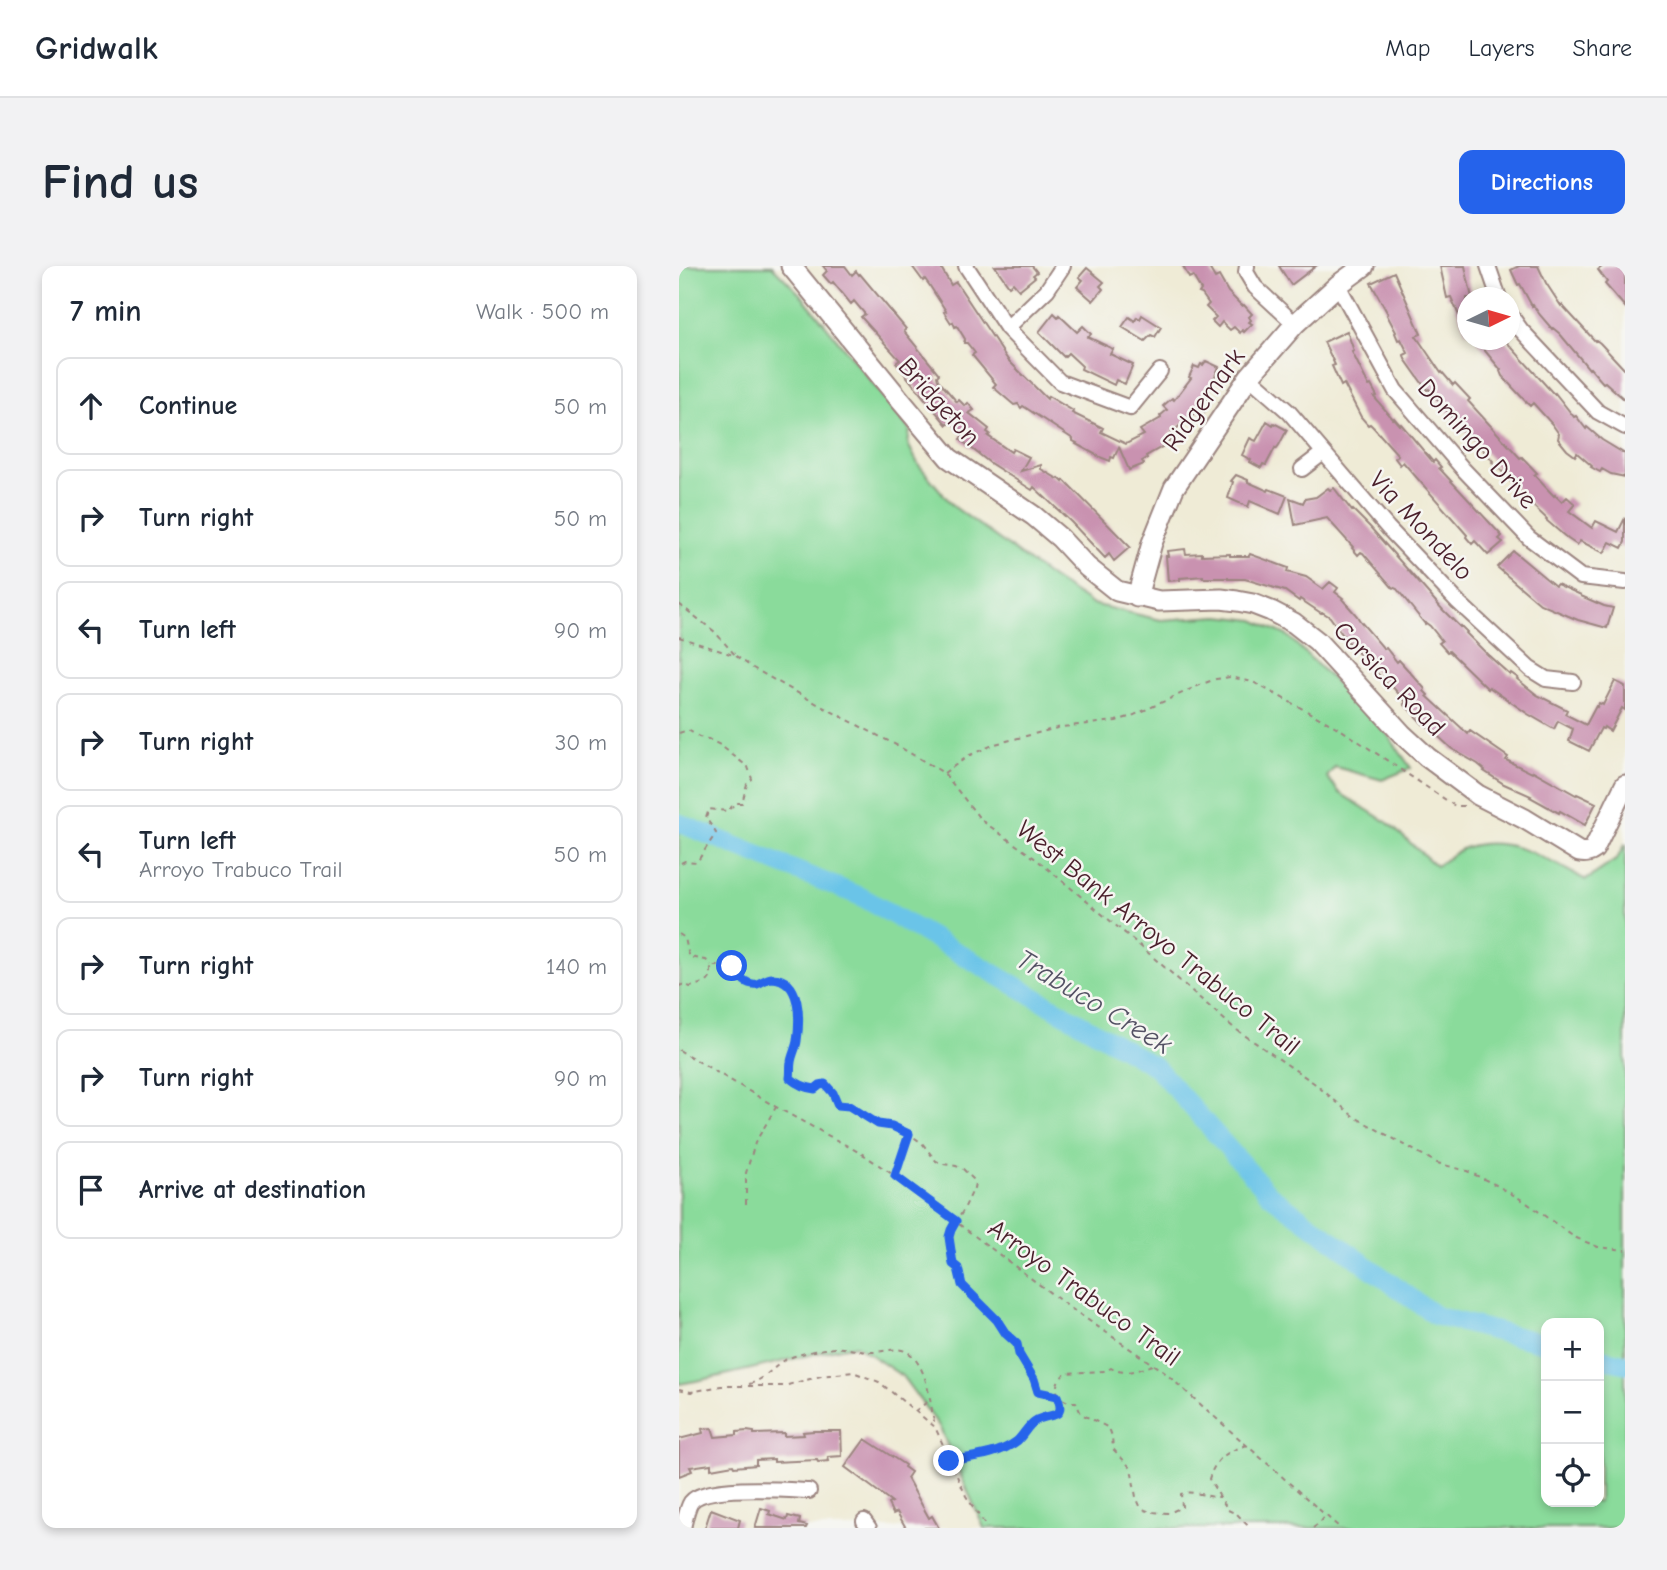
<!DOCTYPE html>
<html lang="en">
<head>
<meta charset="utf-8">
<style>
	body { margin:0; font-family:"Comic Neue",sans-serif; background:#f2f2f3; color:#1f2937 }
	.controls { position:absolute; right:21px; bottom:21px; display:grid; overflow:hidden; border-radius:14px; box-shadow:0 4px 10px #0003 }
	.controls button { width:63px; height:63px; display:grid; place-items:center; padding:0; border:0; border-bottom:2px solid #e0e1e3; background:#fff; color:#1f2937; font:35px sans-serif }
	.compass { position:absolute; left:778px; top:21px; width:63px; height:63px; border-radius:50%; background:#fff; box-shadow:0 4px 10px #0003; rotate:85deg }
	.stop { position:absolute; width:21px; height:21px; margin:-16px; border:5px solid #2563eb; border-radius:50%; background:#fff }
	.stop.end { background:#2563eb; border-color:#fff; box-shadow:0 2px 7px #0008 }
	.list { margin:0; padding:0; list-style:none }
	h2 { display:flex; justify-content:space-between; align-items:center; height:91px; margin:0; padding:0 28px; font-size:30px }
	h2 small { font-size:23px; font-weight:400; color:#747a83 }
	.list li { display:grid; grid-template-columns:46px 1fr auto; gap:21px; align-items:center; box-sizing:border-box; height:98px; margin:0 14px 14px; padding:0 14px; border:2px solid #e0e1e3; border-radius:14px }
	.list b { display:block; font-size:26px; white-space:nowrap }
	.list p { margin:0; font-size:23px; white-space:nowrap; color:#747a83 }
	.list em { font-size:23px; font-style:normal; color:#747a83 }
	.icon { flex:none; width:38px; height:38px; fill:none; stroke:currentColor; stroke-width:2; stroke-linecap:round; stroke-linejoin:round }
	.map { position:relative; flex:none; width:946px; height:1262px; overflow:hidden; border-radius:14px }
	header { display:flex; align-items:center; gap:42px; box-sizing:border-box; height:98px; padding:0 35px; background:#fff; border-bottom:2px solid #e0e1e3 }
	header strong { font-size:33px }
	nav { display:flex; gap:38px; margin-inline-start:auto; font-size:24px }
	.intro { display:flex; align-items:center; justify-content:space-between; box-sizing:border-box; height:168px; padding:0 42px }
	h1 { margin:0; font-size:49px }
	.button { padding:18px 32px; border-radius:14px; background:#2563eb; color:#fff; font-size:24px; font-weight:700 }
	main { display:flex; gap:42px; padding:0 42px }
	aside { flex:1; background:#fff; border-radius:14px; box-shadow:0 4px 10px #0003 }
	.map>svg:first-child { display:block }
</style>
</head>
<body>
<header>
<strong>Gridwalk</strong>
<nav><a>Map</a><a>Layers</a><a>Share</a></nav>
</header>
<div class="intro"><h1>Find us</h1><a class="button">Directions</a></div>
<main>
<aside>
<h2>7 min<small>Walk · 500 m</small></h2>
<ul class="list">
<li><svg class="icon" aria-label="ahead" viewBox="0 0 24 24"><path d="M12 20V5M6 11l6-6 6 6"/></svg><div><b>Continue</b></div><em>50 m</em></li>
<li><svg class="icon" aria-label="right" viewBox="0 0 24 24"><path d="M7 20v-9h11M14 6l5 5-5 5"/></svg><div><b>Turn right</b></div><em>50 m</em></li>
<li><svg class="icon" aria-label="left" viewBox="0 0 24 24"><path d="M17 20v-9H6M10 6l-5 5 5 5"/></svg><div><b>Turn left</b></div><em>90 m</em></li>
<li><svg class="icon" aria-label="right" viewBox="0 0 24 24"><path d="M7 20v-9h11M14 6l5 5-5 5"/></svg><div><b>Turn right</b></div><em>30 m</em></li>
<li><svg class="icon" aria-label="left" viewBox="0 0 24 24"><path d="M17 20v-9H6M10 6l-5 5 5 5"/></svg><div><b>Turn left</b><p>Arroyo Trabuco Trail</p></div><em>50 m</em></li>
<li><svg class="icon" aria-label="right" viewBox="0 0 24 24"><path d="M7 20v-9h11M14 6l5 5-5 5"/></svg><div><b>Turn right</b></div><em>140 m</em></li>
<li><svg class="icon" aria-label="right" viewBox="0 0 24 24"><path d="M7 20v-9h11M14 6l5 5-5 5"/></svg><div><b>Turn right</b></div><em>90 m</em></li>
<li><svg class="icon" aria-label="arrive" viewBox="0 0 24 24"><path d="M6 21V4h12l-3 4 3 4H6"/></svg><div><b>Arrive at destination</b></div></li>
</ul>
</aside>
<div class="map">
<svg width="946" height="1262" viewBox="0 0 946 1262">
	<rect width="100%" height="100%" fill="#f6f6f2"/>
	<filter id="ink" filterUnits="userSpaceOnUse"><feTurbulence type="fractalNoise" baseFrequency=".0143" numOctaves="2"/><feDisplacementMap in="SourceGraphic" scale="14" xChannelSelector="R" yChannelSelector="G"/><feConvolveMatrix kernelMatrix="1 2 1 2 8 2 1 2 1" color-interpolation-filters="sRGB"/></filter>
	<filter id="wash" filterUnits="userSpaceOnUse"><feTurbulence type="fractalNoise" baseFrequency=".00686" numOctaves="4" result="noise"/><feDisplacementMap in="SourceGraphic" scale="28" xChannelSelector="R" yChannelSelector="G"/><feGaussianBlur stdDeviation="1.57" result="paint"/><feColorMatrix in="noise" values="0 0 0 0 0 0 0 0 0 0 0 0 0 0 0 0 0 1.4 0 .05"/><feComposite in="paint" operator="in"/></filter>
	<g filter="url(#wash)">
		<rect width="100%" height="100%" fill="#efebd6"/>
		<path fill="#8adb9b" stroke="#6a7d63" stroke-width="2" fill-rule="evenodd" d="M0,0H93L124,31L231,164L229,178L239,198L274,240L373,312L413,338L482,354L540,350L575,354L609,370L706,465L732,502L703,514L656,501L648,511L661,527L709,557L757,600C766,595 775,586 785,582C829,566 869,595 907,614L938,593L946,578V1262H305L260,1160L223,1110L177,1079C118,1090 60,1108 0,1118ZM867,1057H920V1236H867Z"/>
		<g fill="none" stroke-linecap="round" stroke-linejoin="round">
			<path stroke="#6bc4e8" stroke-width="19" d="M0,557L183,631L477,801L591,929L757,1050L867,1078
				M920,1092L946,1098"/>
		</g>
		<g id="blocks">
			<path fill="#c992b0" d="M144,0H166L173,9L177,5L180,9L181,8L227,63L225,65L227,68L260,108L258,110L259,114L278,136L280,134L286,140L289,137L295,144L290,147L310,163L308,166L311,168L309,170L332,186L334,183L350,191L342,205L362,199V203L379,213L380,212L384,216L385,214L451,281L435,295L430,288L426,292L392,256L355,221L353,224L311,197L281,173L284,169L273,155L268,159L242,128L217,97L221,94L182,51L186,48L175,35L172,38L154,16L152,18L144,9L148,5Z
				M233,0H261L272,19L277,16L329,94L368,133L369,130L394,145L393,147L424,162L422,166L447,178L465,169L461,164L482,152L481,150L488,144L484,140L493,132L495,134L512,112L510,111L515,100L520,102L522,98L524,99L527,95L540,101L526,133L531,138L525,147L519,144L490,169L492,174L487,176L488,178L467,190L468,192L463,195L465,198L450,204L440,181L435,192L432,191L431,195L421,191L397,178L398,177L394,175V173L344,140L342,142L339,138L335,139L314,121L317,118L293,89L296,87L288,77H285L286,73L278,60L276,61L274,56L272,57L265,46L267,45L251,20L246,13L244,15Z
				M316,0H353L358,6L354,9L356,11L340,24L334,17L330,20Z
				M504,0H529L536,12L540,10L549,26L563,40L565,39L573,48L570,51L572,54L570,56L573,58L565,66L563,64L561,67L555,61L551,64L543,56L539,61L533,55L537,51L527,41L530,38L523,28L520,27L522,24L514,10L510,12Z
				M600,0H637L612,19Z
				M761,0H786L793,32H788V68L772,31L768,32Z
				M840,0H859L867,17L882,40L883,39L916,75L917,74L921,77L946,104V134L926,116L924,117L911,102L910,103L881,68L874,62L873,63L861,49L854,39L853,40L841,18L839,19L832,4Z
				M924,0H946V41L926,18L928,16L919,4Z
				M408,2L425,16L421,20L424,23L414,35L398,21L404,14L400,11Z
				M715,6L742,68L737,70L762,107L763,106L774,119L776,117L791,133L789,135L841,192L843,191L858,207L855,209L875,230L876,229L883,236L888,231L896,238L890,245L913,262L917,255L939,266L946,252V276L943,282L931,276L925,287L901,275L898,279L889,273L867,254L868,253L848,234L820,202L819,203L813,196L814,195L787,165L786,166L750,123L748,124L726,93L725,89L729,87L722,73L719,74L716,67L717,66L708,49L709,48L692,17Z
				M375,47L379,51L380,49L398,66L404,60L412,68L409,71L434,83L431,88L454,99L446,118L437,114L435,119L402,103L403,100L389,87L385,91L360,66Z
				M463,49L482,61L476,71L472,69L466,75L443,61L450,51L456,55L458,51L461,53Z
				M668,65L675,85L673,86L690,120L692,119L698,130L695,131L714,153L715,152L721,159L722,158L754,196L756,194L762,201L760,202L823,270L820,273L824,276L809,289L796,275L793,278L787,271L788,269L724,196L721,199L716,192L719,189L695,162L691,158L689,159L682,151L665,118L662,120L653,100L656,99L645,76Z
				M797,74H826L872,125L875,128L876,127L895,151L897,150L907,163L908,161L923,174L946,188V211L932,208L923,203L921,206L912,201L913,200L898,187L896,190L888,184L879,173L880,168L873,158L854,137L851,140L823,110L821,105L822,104Z
				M588,155L594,159L595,157L608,164L600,179L597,183L596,182L587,199L584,198L582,202L571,196L572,194L563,189L571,172L577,175Z
				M557,209L569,214V216L589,225L590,223L608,230L601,248L571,235L569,241L549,232L554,216L552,215Z
				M649,222L651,224L655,222L673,245L674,244L691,261L764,344L781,361L782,360L788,366L787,367L808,388L831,409L832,407L839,412L838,413L858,429L888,444L886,448L907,459L917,440L918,441L920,437L924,439L936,415L946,420V444L943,442L931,465L925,461L924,463L922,462L910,485L890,475L894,463L879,455L875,463L849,448L810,421L809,423L770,385L768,386L760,377L763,375L751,360L747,357L746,358L718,323L713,321L684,287L682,286L679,289L673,282L674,281L648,252L616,259L611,232L624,237L626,233L637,231Z
				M506,283L507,288L523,287V289L551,288V290H570L571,288L609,302L608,306L627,311L644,323L651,316L659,322L656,326L664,332L663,333L678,350L681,355L705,383L707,382L718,396L720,394L746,423L745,425L749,429L748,430L789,468L791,465L829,491L827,494L853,507L854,505L897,529L898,528L917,537L906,559L881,545L880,547L851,531L852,530L825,518L805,505L806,504L799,498L773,483L745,457L744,458L725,438L727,436L711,418L710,420L668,375L651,351L643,346L642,347L621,333L620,335L606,325L566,313H549V312H524V310L501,312V314L489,315L487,290H489L488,285Z
				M834,285L876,320L878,318L902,329V330L925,340L934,342L928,362L899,354L861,338L818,301Z
				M33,1162L36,1171L58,1169V1166L68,1165L75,1166V1168L105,1167V1170L125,1169L124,1166L135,1165H162L163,1190L149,1191L150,1195L139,1196L138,1194L95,1196V1193L77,1194V1199L55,1201L54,1199L32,1203V1198L11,1201L13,1205L0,1210V1173L24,1167L23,1163Z
				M186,1173L226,1199L225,1201L232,1206L228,1212L250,1252L253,1250L260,1262H227L218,1246L214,1248L209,1238L213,1236L166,1201Z
				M82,1242L91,1245L90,1248L108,1254L109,1250L121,1253L120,1258L128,1260L127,1262H76Z
				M32,1243L61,1254L59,1262H26Z"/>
		</g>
	</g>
	<g filter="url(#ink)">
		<use href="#blocks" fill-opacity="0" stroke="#9c8580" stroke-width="2"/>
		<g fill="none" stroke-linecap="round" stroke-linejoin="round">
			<g stroke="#9c8580" stroke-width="18">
				<path id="street" d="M287,0L328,62L381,116L451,142L481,105
					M568,0L567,6L576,21L616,58
					M809,0L820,32
					M659,19L716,124L784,203L850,272L902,311L946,316
					M830,47L842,64L919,146L946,161
					M328,62L368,24L384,0
					M570,111L610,146L709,262L779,336L851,403L867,413L894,416
					M623,203L644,187
					M185,1255L190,1262
					M4,1262C6,1254 8,1242 12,1236C26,1218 108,1224 130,1225"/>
			</g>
			<g stroke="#9c8580" stroke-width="23">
				<path id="secondary" d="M112,0L222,135L270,192L355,250L381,272L408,301L438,325L480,335L542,333L558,335L574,338L592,345L615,357L638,375L723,468L748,491L799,529L846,553L900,586C906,587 910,587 915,583L946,519
					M458,331L473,277L495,222L570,111L616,58L659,19L685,0"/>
			</g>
			<path stroke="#9c8580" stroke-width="2" stroke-dasharray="5 5" stroke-linecap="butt" d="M0,338L36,366L56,389
				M0,371L57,390L74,402L142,440L219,480L265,507L302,554L357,593L459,678L555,762L635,817L674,850L758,897L788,905L817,919L845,935L895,971L919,981L946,984
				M0,467L9,464L20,471L29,473L41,479L69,501L73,513L68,518L63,537H57L48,545L30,543L27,552L37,567L18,596L6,595L0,598
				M265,507L291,489L316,478L382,461L437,455L453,450L523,418L537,413L551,411L574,416L661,463L776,540H789
				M0,668L6,672L9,686L11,691L27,694L32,699
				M0,720L6,718L11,721L28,716L32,711V700H53C60,707 65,720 78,718C83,717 87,712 93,712C123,713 121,754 118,775C117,782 114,789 112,796C111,801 112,807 111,812C118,818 127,822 136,823L140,819H146L154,827L159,839L176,843L199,858L213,860L229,868
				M0,784L97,841L185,889L216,910L390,1041L485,1106L661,1262
				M216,909L230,868L243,877L257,895L264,898L277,900L284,903L294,913L296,917L295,922L284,945L272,964L270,971L274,998L279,1002L283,1019L318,1054L327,1068L338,1078L340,1088L355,1113L360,1126L378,1130L389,1136H397L402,1148L430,1162L433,1170L434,1183L452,1202L457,1231L461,1240L466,1244L472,1246L490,1247L503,1241L502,1228C514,1223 528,1232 541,1231
				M67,938V907L76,877L97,841
				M70,1118C85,1114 93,1102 106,1094C117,1088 146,1082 158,1082C169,1081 180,1086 191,1086C207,1087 223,1076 236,1093C250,1111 251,1138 256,1160
				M0,1123L12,1126L42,1120H105L142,1110L174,1106L200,1116L256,1161L287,1230L308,1262
				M236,1145L251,1134
				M568,1179C548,1186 537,1191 530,1213L549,1244L558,1248L571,1262
				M271,1194C292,1191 317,1189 335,1177C344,1171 348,1158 358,1154C364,1151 374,1152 379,1147C386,1140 374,1126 379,1116C381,1112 384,1110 386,1107L427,1105L432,1102C445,1110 459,1104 473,1099
				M634,1262L641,1257L647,1249"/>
			<use href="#street" stroke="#fff" stroke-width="14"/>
			<use href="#secondary" stroke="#fff" stroke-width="19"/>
		</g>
	</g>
	<g fill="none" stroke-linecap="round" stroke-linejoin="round" filter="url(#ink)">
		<path stroke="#2563eb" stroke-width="9" d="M53,700C59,707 65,720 78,718C83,717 87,712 93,712C123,713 121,754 118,775C117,782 113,789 112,796C111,801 112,807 111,812C118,818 127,822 136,823L141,819L146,818L154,827L159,839L170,840L199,858L213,860L230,868L216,910L277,955L272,964L270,971L274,998L279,1002L283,1019L318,1054L327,1068L338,1078L340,1088L355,1113L359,1126L378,1130C388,1155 371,1146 356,1155C348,1160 345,1169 338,1175C320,1189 292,1191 270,1195"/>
	</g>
	<g text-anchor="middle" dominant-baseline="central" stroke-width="5" stroke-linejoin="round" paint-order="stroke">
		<g font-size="26" fill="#4a1f2b" stroke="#f6f6f2">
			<text transform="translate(525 134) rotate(-54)">Ridgemark</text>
			<text transform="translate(260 136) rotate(48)">Bridgeton</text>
			<text transform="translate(798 178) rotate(48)">Domingo Drive</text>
			<text transform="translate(742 260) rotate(47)">Via Mondelo</text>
			<text transform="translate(710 413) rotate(46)">Corsica Road</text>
			<text transform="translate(479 672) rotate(39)">West Bank Arroyo Trabuco Trail</text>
			<text transform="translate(405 1027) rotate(36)">Arroyo Trabuco Trail</text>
		</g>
		<g font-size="28" font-style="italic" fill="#545164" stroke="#f6f6f2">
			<text transform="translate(415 736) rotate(31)">Trabuco Creek</text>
		</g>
	</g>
</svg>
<div class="controls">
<button>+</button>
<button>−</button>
<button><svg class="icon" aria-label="locate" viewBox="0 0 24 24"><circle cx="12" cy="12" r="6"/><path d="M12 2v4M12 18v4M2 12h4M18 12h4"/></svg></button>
</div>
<svg class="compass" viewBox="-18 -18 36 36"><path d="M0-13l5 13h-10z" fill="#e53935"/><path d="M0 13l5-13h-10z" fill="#747a83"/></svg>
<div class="stop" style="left:53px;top:700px"></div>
<div class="stop end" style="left:270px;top:1195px"></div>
</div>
</main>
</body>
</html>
